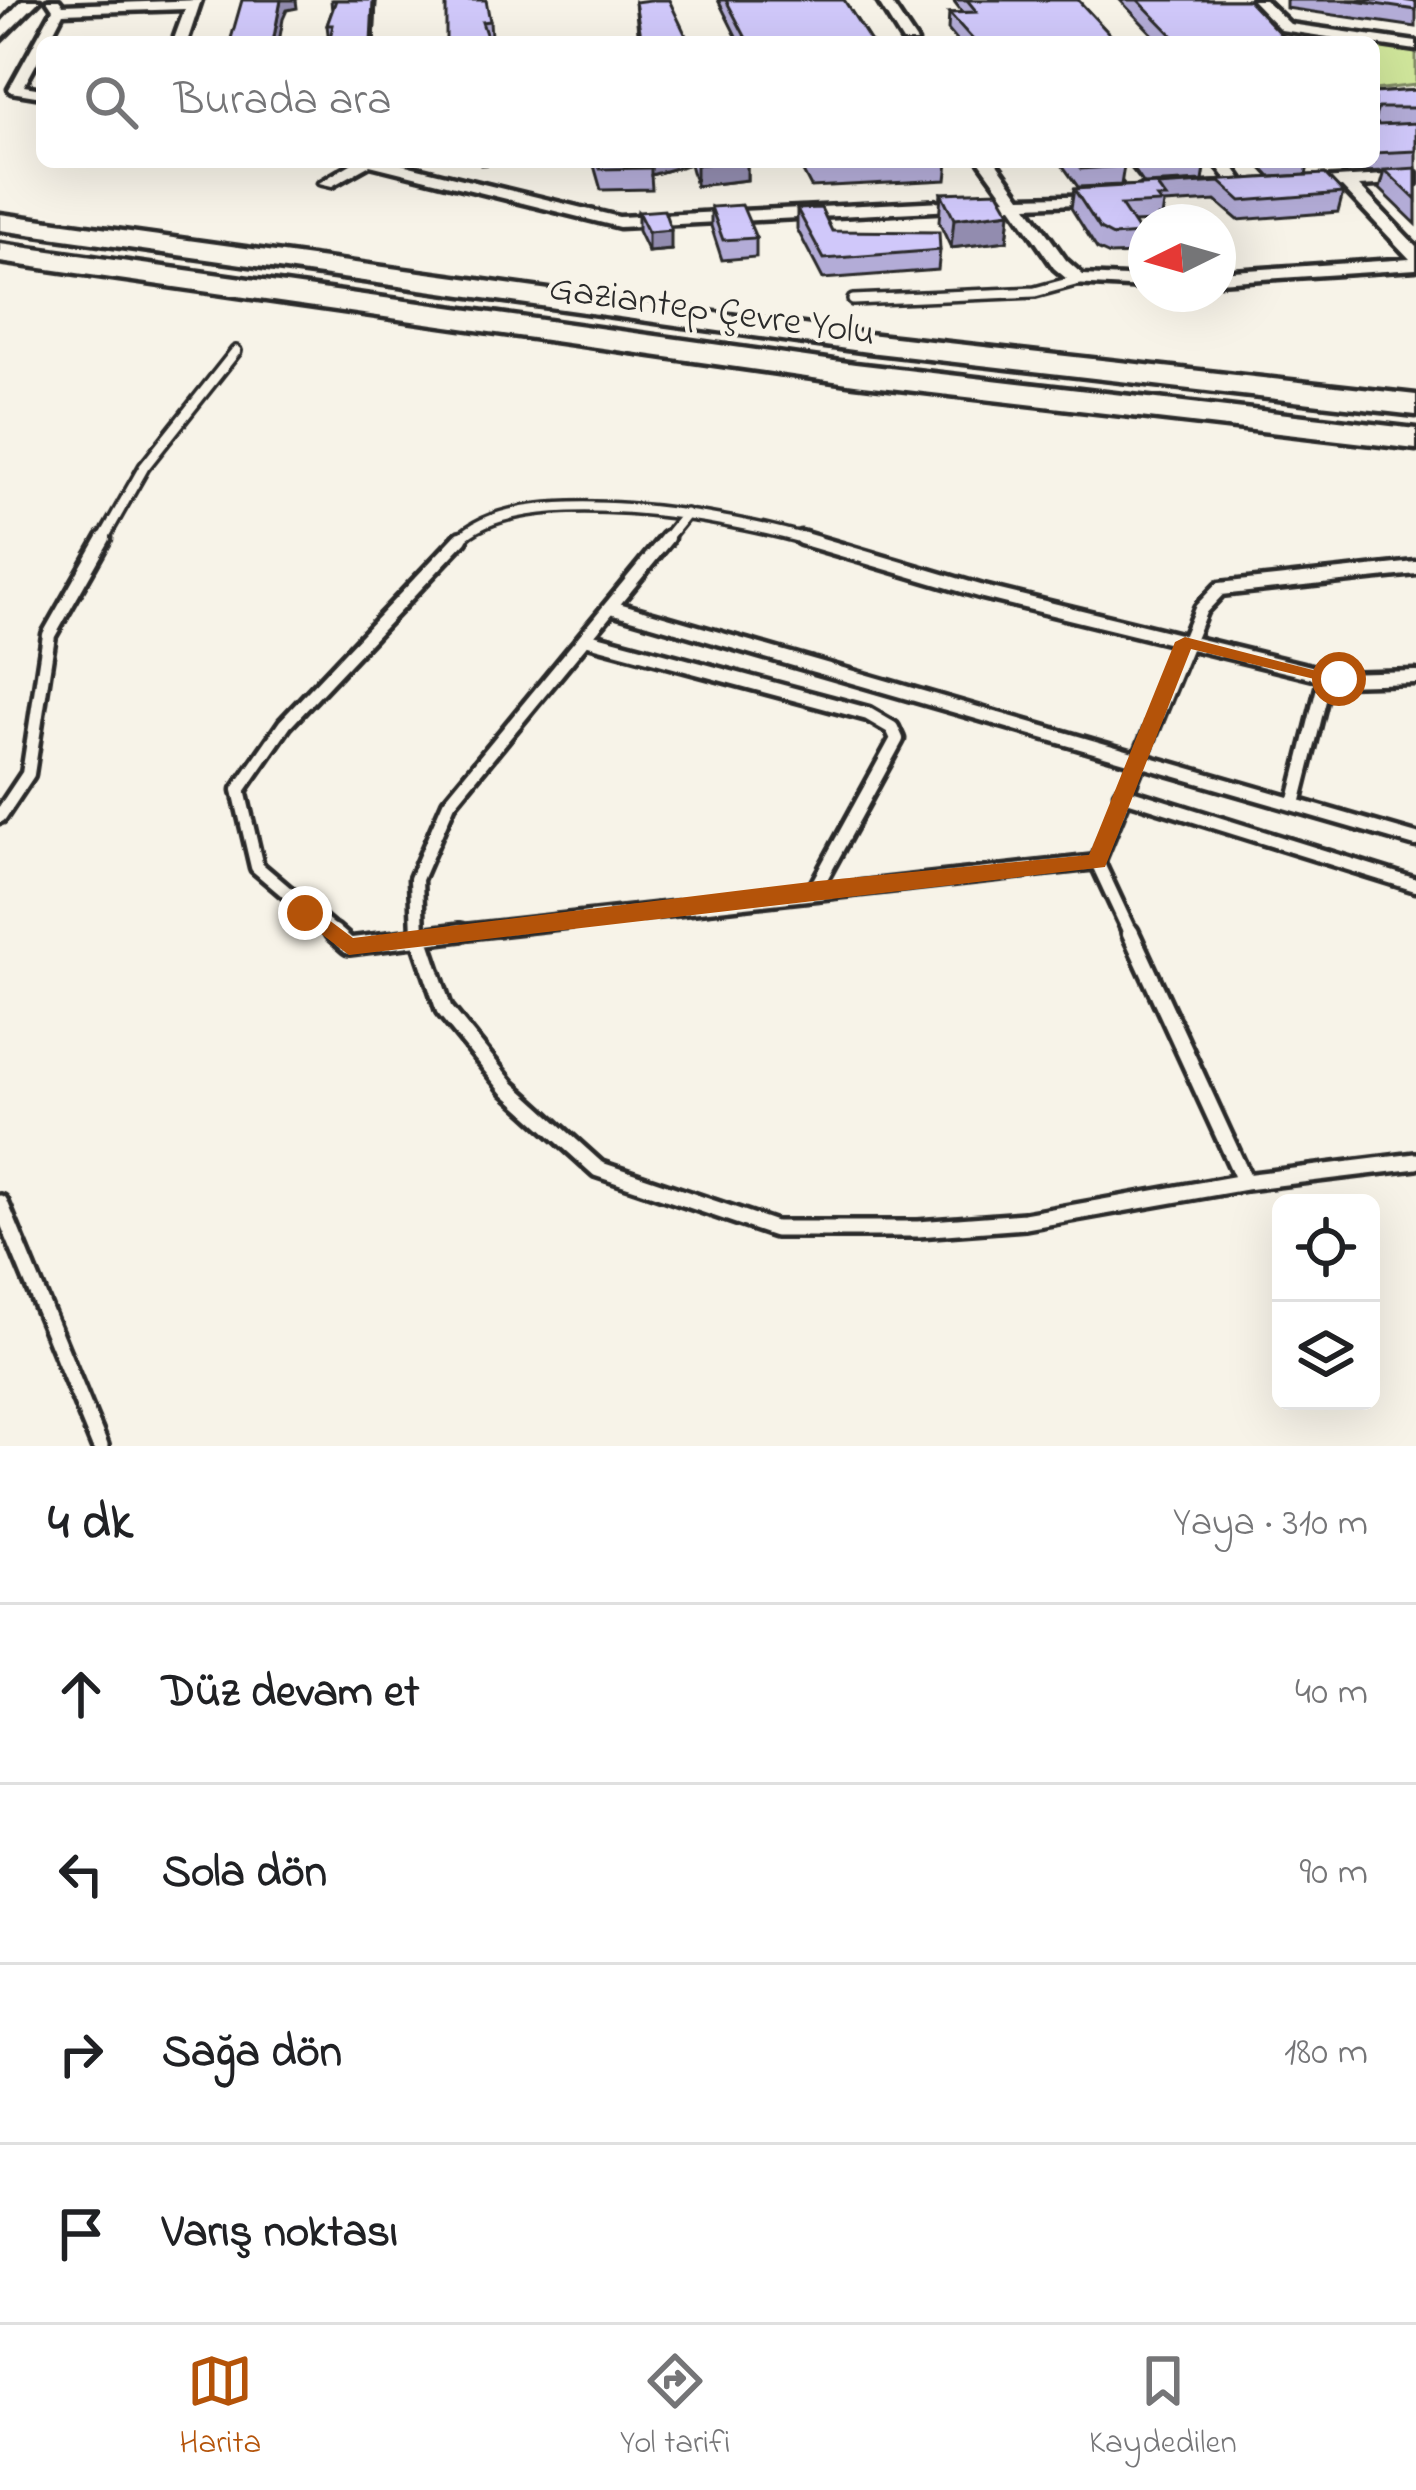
<!DOCTYPE html>
<html lang="tr">
<head>
<meta charset="utf-8">
<style>
	body { margin:0; font-family:"Indie Flower",sans-serif; background:#f2f2f2; color:#202124 }
	.controls { position:absolute; right:36px; bottom:36px; display:grid; overflow:hidden; border-radius:18px; box-shadow:0 12px 48px #0002 }
	.controls button { width:108px; height:108px; display:grid; place-items:center; padding:0; border:0; border-bottom:3px solid #e0e0e0; background:#fff; color:#202124; font:60px sans-serif }
	.compass { position:absolute; left:1128px; top:204px; width:108px; height:108px; border-radius:50%; background:#fff; box-shadow:0 12px 48px #0002; rotate:265deg }
	.stop { position:absolute; width:36px; height:36px; margin:-27px; border:9px solid #b45309; border-radius:50%; background:#fff }
	.stop.end { background:#b45309; border-color:#fff; box-shadow:0 3px 12px #0008 }
	.list { margin:0; padding:0; list-style:none }
	h2 { display:flex; justify-content:space-between; align-items:center; height:156px; margin:0; padding:0 48px; font-size:51px }
	h2 small { font-size:39px; font-weight:400; color:#757577 }
	.list li { display:grid; grid-template-columns:78px 1fr auto; gap:36px; align-items:center; box-sizing:border-box; height:180px; padding:0 48px; border-top:3px solid #e0e0e0 }
	.list b { display:block; font-size:45px; white-space:nowrap }
	.list em { font-size:39px; font-style:normal; color:#757577 }
	.icon { flex:none; width:66px; height:66px; fill:none; stroke:currentColor; stroke-width:2; stroke-linecap:round; stroke-linejoin:round }
	.map { position:relative; flex:none; width:1416px; height:1446px; overflow:hidden }
	.search { position:absolute; background:#fff; box-shadow:0 12px 48px #0002; left:36px; right:36px; top:36px; height:132px; display:flex; align-items:center; gap:30px; box-sizing:border-box; padding:0 42px; border-radius:18px; color:#757577; font-size:45px }
	.sheet { height:876px; background:#fff }
	nav { display:flex; justify-content:space-around; align-items:center; box-sizing:border-box; height:168px; border-top:3px solid #e0e0e0; background:#fff; font-size:33px; color:#757577 }
	nav a { display:grid; justify-items:center; gap:6px }
	nav .on { color:#b45309 }
	.map>svg:first-child { display:block }
</style>
</head>
<body>
<div class="map">
<svg width="1416" height="1446" viewBox="0 0 1416 1446">
	<rect width="100%" height="100%" fill="#f7f3e8"/>
	<filter id="ink" filterUnits="userSpaceOnUse"><feTurbulence type="fractalNoise" baseFrequency=".00833" numOctaves="2"/><feDisplacementMap in="SourceGraphic" scale="24" xChannelSelector="R" yChannelSelector="G"/><feConvolveMatrix kernelMatrix="1 2 1 2 8 2 1 2 1" color-interpolation-filters="sRGB"/></filter>
	<g filter="url(#ink)">
		<path fill="#d0e69b" stroke="#7e8863" stroke-width="3" d="M1374,45L1416,52V85L1374,90Z"/>
		<g fill="none" stroke-linecap="round" stroke-linejoin="round">
			<g stroke="#2b2b2b" stroke-width="16">
				<path id="lane-far2" d="M853,300L1035,292L1079,280
					M102,541L144,467L236,351
					M458,541C518,477 734,518 811,541
					M664,541L686,514"/>
			</g>
			<g stroke="#2b2b2b" stroke-width="21">
				<path id="lane-far1" d="M801,538L983,592L1339,679L1416,677
					M611,607L1416,840
					M585,638L868,714L892,728L897,739L815,889
					M1121,793L1416,885
					M1294,804L1326,676
					M0,816L28,774L49,635L104,538
					M337,935L257,867L239,790L285,724L461,538
					M418,935L416,879L449,803L667,538
					M437,935L1097,862
					M1131,935L1097,862L1201,609L1220,589L1416,568"/>
			</g>
			<g stroke="#2b2b2b" stroke-width="24">
				<path id="lane" d="M333,932L349,946L461,932
					M418,932L444,1009L508,1088L598,1169L775,1229H918L1025,1221L1245,1182L1416,1161
					M1130,932L1245,1182
					M0,1203L100,1446"/>
			</g>
			<g stroke="#2b2b2b" stroke-width="9">
				<path id="street" d="M47,0H59L63,5L201,0L187,42H173L185,9L63,13L48,42H42V53L24,86L42,89V97L11,92L9,89L53,9Z
					M877,0H889L917,42H903Z
					M1252,0H1265L1290,24L1416,42V50L1281,30Z
					M354,162H393L619,217L1006,198L980,162H996L1021,197L1108,195V201L1102,203L1027,206L1066,260L1083,275L1146,278V288L1073,284L1054,268L1012,207L619,227L370,165L332,186L319,183Z
					M1108,162H1124L1140,182L1137,185H1127Z
					M1214,162H1230L1249,189L1246,192H1236Z
					M1416,173V183L1359,186L1416,246V269L1218,282V272L1410,259L1342,187L1305,190L1297,185L1305,180Z"/>
			</g>
			<g stroke="#2b2b2b" stroke-width="9">
				<path id="secondary" d="M22,0H40L0,40V24Z"/>
			</g>
			<g stroke="#2b2b2b" stroke-width="9">
				<path id="highway" d="M0,214L868,334L1416,395V415L868,352L0,230Z
					M0,244L855,364L1416,429V449L855,384L0,262Z"/>
			</g>
			<use href="#lane-far2" stroke="#f7f3e8" stroke-width="9"/>
			<use href="#lane-far1" stroke="#f7f3e8" stroke-width="12"/>
			<use href="#lane" stroke="#f7f3e8" stroke-width="15"/>
			<use href="#street" fill="#f7f3e8" fill-rule="evenodd"/>
			<use href="#secondary" fill="#f7f3e8" fill-rule="evenodd"/>
			<use href="#highway" fill="#f7f3e8" fill-rule="evenodd"/>
		</g>
		<path fill="#b3acd7" stroke="#2b2b2b" stroke-width="3" d="M331,0H376L374,42H329L327,25L332,11Z
			M446,0L490,21L491,37L487,38V42Z
			M718,0H844L871,42H739Z
			M953,0H1078L1117,42H958L948,30L949,13H963Z
			M1120,0H1248L1287,42H1160Z
			M1286,0H1416V27L1286,8Z
			M635,2L689,42H639Z
			M1416,90V224L1380,189L1385,171L1362,172L1352,162H1374V93Z
			M481,162H528L481,165Z
			M593,162H747V180L696,186L690,164L651,175L652,189L601,190Z
			M798,162H948L946,180L811,187Z
			M1060,162H1121L1124,166L1121,185L1078,187Z
			M1129,162H1206L1203,181L1144,184Z
			M1256,162H1345L1308,165L1306,175L1270,177Z
			M1325,174L1343,193L1338,212L1238,220L1216,201L1164,204L1162,217H1158L1157,222L1133,223L1140,234L1137,254L1110,255L1097,249L1071,208L1074,189Z
			M941,193L1010,212L1007,241L951,248L939,222Z
			M711,207L756,238V257L722,260L711,226Z
			M797,209L832,231L940,250L938,270L823,279L797,229Z
			M638,212L671,250L648,252L638,231Z"/>
		<path fill="#928caf" stroke="#2b2b2b" stroke-width="3" d="M281,0H296L297,8L287,10L283,19L279,42H273Z
			M373,0H376L374,42H371Z
			M647,162H690V164L651,175V168Z
			M724,162H747V180L696,186V165Z
			M1010,212L1007,241L951,248L954,219Z
			M671,230V250L648,252V232Z"/>
		<path fill="#d0c8fa" stroke="#2b2b2b" stroke-width="3" d="M242,0H281L273,42H230Z
			M331,0H373L371,42H329L333,25H327L336,0Z
			M446,0H486L490,21L482,22L487,37L466,42H446Z
			M650,0H669L689,42H642L635,2Z
			M726,0H844L871,42H748Z
			M967,0H1078L1117,42H975L949,13L977,12Z
			M1138,0H1248L1287,41L1249,42L1244,35L1176,39Z
			M1348,0H1402L1416,2V10Z
			M1416,90V108H1378L1374,120V93Z
			M1374,121L1379,125L1416,123V151L1374,153Z
			M598,162H649L651,168L600,169Z
			M695,162H724L696,165Z
			M808,162H941L812,169Z
			M1076,162H1121L1124,166L1081,169Z
			M1145,162H1206L1147,165Z
			M1416,168V200L1385,170Z
			M1325,174L1343,193L1241,201L1220,182L1157,186L1166,198H1157L1161,203L1121,205L1140,234L1113,236L1100,229L1074,189Z
			M998,191L1010,212L954,219L941,193Z
			M742,205L756,238L723,240L711,207Z
			M821,208L832,231L939,232L940,250L824,259L797,209Z
			M664,210L671,230L648,232L638,212Z"/>
	</g>
	<path fill="#b45309" d="M1185,637L1348,679L1339,685L1191,649L1105,867L349,955L294,913L298,908H313L353,938L818,881L1089,855L1175,642Z"/>
	<g text-anchor="middle" dominant-baseline="central" stroke-width="9" stroke-linejoin="round" paint-order="stroke">
		<g font-size="39" fill="#2b2b2b" stroke="#f7f3e8">
			<text transform="translate(712 312) rotate(8)">Gaziantep Çevre Yolu</text>
		</g>
	</g>
</svg>
<div class="controls">
<button><svg class="icon" aria-label="locate" viewBox="0 0 24 24"><circle cx="12" cy="12" r="6"/><path d="M12 2v4M12 18v4M2 12h4M18 12h4"/></svg></button>
<button><svg class="icon" aria-label="layers" viewBox="0 0 24 24"><path d="M12 4l9 5-9 5-9-5zM3 14l9 5 9-5"/></svg></button>
</div>
<svg class="compass" viewBox="-18 -18 36 36"><path d="M0-13l5 13h-10z" fill="#e53935"/><path d="M0 13l5-13h-10z" fill="#757577"/></svg>
<div class="stop" style="left:1339px;top:679px"></div>
<div class="stop end" style="left:305px;top:913px"></div>
<div class="search"><svg class="icon" aria-label="search" viewBox="0 0 24 24"><circle cx="10" cy="10" r="6"/><path d="M15 15l6 6"/></svg>Burada ara</div>
</div>
<section class="sheet">
<h2>4 dk<small>Yaya · 310 m</small></h2>
<ul class="list">
<li><svg class="icon" aria-label="ahead" viewBox="0 0 24 24"><path d="M12 20V5M6 11l6-6 6 6"/></svg><div><b>Düz devam et</b></div><em>40 m</em></li>
<li><svg class="icon" aria-label="left" viewBox="0 0 24 24"><path d="M17 20v-9H6M10 6l-5 5 5 5"/></svg><div><b>Sola dön</b></div><em>90 m</em></li>
<li><svg class="icon" aria-label="right" viewBox="0 0 24 24"><path d="M7 20v-9h11M14 6l5 5-5 5"/></svg><div><b>Sağa dön</b></div><em>180 m</em></li>
<li><svg class="icon" aria-label="arrive" viewBox="0 0 24 24"><path d="M6 21V4h12l-3 4 3 4H6"/></svg><div><b>Varış noktası</b></div></li>
</ul>
</section>
<nav>
<a class="on"><svg class="icon" aria-label="map" viewBox="0 0 24 24"><path d="M3 6l6-2 6 2 6-2v14l-6 2-6-2-6 2zM9 4v14M15 6v14"/></svg>Harita</a>
<a><svg class="icon" aria-label="directions" viewBox="0 0 24 24"><path d="M12 3l9 9-9 9-9-9zM9 14v-3h6M13 9l2 2-2 2"/></svg>Yol tarifi</a>
<a><svg class="icon" aria-label="saved" viewBox="0 0 24 24"><path d="M7 4h10v16l-5-4-5 4z"/></svg>Kaydedilen</a>
</nav>
</body>
</html>
